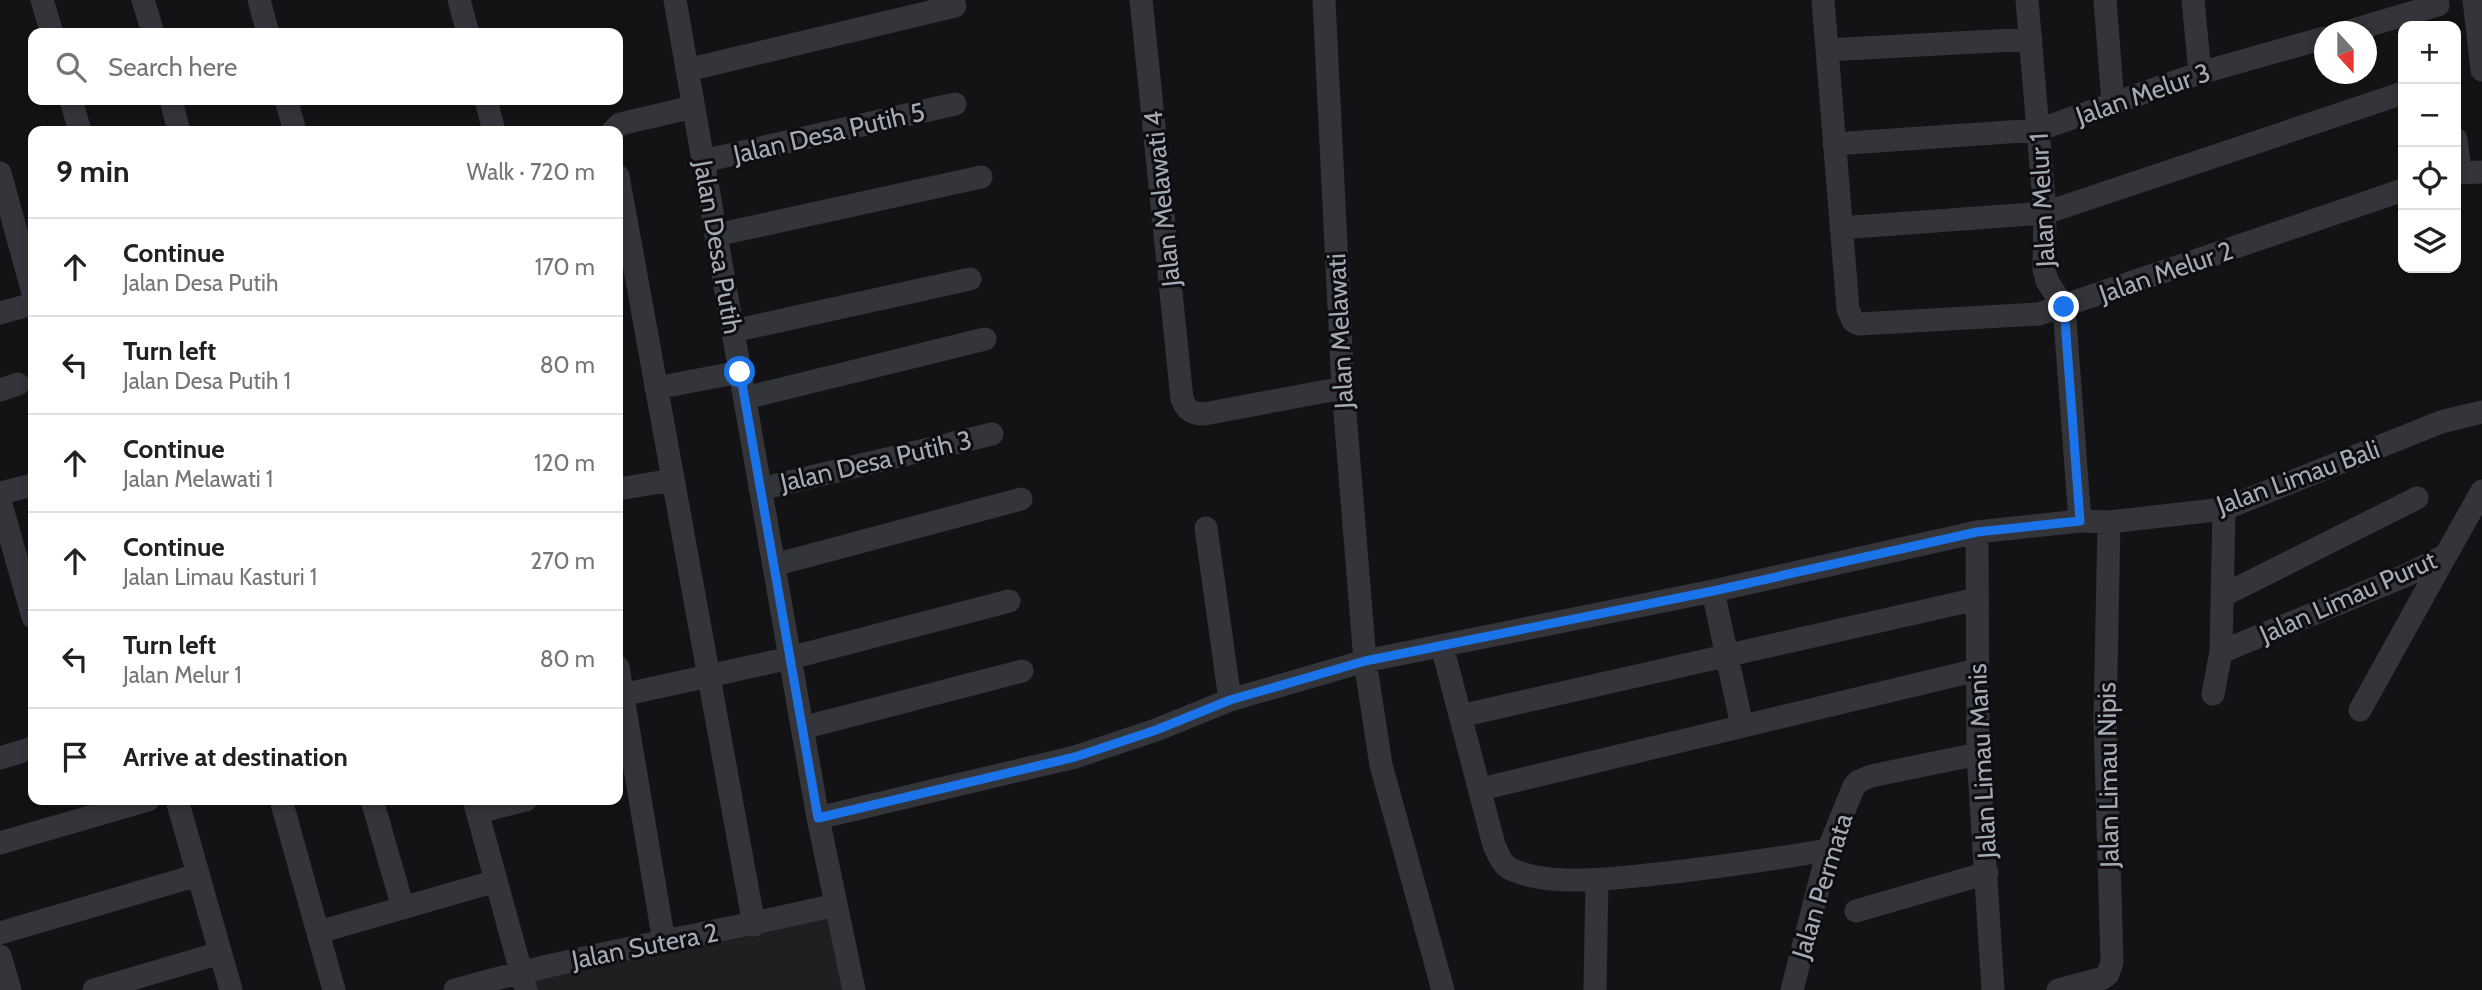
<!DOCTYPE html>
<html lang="en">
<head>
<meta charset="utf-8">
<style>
	body { margin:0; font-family:Cabin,sans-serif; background:#f2f2f2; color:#202124 }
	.controls { position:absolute; right:21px; top:21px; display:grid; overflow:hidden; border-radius:14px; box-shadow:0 4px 10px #0003 }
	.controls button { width:63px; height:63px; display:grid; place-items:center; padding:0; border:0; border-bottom:2px solid #e0e0e0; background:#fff; color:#202124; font:35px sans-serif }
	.compass { position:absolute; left:2314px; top:21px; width:63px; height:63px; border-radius:50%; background:#fff; box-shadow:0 4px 10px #0003; rotate:159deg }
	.stop { position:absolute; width:21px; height:21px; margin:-16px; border:5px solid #1a73e8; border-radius:50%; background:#fff }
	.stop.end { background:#1a73e8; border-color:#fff; box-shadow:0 2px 7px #0008 }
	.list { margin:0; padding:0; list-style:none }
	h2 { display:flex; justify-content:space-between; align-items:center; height:91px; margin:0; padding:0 28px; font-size:30px }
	h2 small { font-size:23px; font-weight:400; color:#757577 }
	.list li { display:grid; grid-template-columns:46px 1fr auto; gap:21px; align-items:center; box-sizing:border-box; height:98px; padding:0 28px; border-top:2px solid #e0e0e0 }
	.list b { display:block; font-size:26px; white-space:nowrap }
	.list p { margin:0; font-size:23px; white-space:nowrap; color:#757577 }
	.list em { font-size:23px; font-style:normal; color:#757577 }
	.icon { flex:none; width:38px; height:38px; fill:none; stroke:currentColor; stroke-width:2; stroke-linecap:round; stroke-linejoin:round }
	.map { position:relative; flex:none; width:2482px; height:990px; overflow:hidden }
	.search { position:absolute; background:#fff; box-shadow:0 4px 10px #0003; left:28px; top:28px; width:595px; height:77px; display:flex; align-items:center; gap:18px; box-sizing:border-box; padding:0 24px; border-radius:14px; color:#757577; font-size:26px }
	.panel { position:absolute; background:#fff; box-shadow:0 4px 10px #0003; left:28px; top:126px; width:595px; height:679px; border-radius:14px }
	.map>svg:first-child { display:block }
</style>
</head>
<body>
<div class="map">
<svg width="2482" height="990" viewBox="0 0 2482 990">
	<rect width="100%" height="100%" fill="#131315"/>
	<path fill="#1f1f22" d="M830,918L846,990H534L531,979Z"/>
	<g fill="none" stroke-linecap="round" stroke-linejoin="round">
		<path stroke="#34353a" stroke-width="23" d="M42,0L52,33
			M143,0L153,33
			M259,0L268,33
			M459,0L468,33
			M675,0L818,818L854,990
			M1141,0L1182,399C1186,410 1192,414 1204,414L1343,388
			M1324,0L1343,388L1365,661L1381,765L1443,990
			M1823,0L1848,309L1853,321L1859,324L2039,314L2403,190
			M2027,0L2045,213L2044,269L2047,281L2064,307L2080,521
			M2105,0L2113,103
			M2193,0L2200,73
			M2474,0L2482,70
			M2346,32L2438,5
			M1827,50L2031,39
			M687,70L955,6
			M71,100L80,131
			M171,100L179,131
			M286,100L295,131
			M486,100L494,131
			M613,131L620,124L693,107
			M2456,139L2460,172
			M1834,144L2038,130L2200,73L2324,38
			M703,161L955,104
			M0,173L33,293
			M2456,173L2482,172
			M618,176L754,925
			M1841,228L2045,213L2403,93
			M716,235L981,177
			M0,313L33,304
			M733,331L970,279
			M656,388L740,372
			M0,390L18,384
			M745,398L985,339
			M618,489L673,480
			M760,489L992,434
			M0,493L33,485
			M0,501L33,617
			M1206,528L1230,700
			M1977,532L1978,754L1993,990
			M774,565L1021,499
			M1713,591L1742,726
			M2222,596L2417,498
			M1442,646L1494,845C1499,855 1502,866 1513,870C1549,886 1609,879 1647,875C1708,869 1768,860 1828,850
			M2221,652L2407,575L2446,555L2482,491
			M618,667L664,942
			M2213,694L2221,652L2224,509
			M622,695L790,658L1009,601
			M2360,710L2446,555
			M1460,716L1977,599
			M802,728L1022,671
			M0,758L33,748
			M1481,789L1977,670
			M177,800L231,990
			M281,800L334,990
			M372,800L403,908
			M474,800L526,990
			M478,812L526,800
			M818,818L1075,757L1156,730L1230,700L1365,661L1713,591L1977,532L2080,521L2109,522L2224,509L2441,422L2482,412
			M0,843L148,800
			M1856,911L1987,873
			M319,932L496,881
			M0,933L198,875
			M0,956L10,990
			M94,990L220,953
			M455,990C580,954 709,935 835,905
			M1595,990L1597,880
			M1792,990L1828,850L1854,786L1859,781L1871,776L1978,754
			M2058,990L2103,978L2108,974L2112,962L2105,722L2109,522"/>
	</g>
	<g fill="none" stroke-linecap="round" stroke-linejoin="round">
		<path stroke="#1a73e8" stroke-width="9" d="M740,372L818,818L1075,757L1156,730L1230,700L1365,661L1713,591L1977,532L2080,521L2064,307"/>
	</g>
	<g text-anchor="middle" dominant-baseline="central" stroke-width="6" stroke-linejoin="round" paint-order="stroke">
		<g font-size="26" fill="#a4aab6" stroke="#0e0e10">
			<text transform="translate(2143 94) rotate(-19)">Jalan Melur 3</text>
			<text transform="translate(829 133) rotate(-13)">Jalan Desa Putih 5</text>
			<text transform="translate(1162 199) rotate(-96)">Jalan Melawati 4</text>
			<text transform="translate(2042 200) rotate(-93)">Jalan Melur 1</text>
			<text transform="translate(718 247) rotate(80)">Jalan Desa Putih</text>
			<text transform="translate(2166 272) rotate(-19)">Jalan Melur 2</text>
			<text transform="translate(1340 331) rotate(-93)">Jalan Melawati</text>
			<text transform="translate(876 461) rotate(-13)">Jalan Desa Putih 3</text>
			<text transform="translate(2298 477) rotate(-20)">Jalan Limau Bali</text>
			<text transform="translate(2348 597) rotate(-24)">Jalan Limau Purut</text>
			<text transform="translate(1982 761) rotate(-93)">Jalan Limau Manis</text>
			<text transform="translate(2108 775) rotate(-91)">Jalan Limau Nipis</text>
			<text transform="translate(1822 886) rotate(-73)">Jalan Permata</text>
			<text transform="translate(645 946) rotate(-11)">Jalan Sutera 2</text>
		</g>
	</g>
</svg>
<div class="controls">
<button>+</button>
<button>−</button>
<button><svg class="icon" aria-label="locate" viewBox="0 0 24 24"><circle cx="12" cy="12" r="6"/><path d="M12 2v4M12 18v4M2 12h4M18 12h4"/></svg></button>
<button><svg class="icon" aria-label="layers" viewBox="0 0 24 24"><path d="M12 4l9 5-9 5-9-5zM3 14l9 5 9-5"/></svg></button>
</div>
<svg class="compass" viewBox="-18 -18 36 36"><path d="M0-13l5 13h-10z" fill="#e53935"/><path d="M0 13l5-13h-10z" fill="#757577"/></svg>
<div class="stop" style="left:740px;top:372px"></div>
<div class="stop end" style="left:2064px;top:307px"></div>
<div class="search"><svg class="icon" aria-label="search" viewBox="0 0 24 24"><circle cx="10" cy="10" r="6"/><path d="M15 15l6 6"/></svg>Search here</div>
<section class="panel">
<h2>9 min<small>Walk · 720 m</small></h2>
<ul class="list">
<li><svg class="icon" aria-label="ahead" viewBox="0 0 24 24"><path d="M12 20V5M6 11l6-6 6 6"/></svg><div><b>Continue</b><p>Jalan Desa Putih</p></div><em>170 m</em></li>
<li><svg class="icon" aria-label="left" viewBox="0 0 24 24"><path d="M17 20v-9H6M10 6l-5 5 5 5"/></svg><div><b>Turn left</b><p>Jalan Desa Putih 1</p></div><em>80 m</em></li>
<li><svg class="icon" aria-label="ahead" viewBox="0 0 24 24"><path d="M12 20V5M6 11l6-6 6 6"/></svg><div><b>Continue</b><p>Jalan Melawati 1</p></div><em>120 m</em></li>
<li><svg class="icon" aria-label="ahead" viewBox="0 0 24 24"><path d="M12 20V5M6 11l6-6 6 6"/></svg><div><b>Continue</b><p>Jalan Limau Kasturi 1</p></div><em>270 m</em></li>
<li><svg class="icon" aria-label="left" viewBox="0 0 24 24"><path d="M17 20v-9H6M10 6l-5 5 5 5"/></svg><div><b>Turn left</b><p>Jalan Melur 1</p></div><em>80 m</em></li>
<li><svg class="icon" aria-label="arrive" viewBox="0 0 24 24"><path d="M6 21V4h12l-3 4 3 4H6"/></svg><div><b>Arrive at destination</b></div></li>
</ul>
</section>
</div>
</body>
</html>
